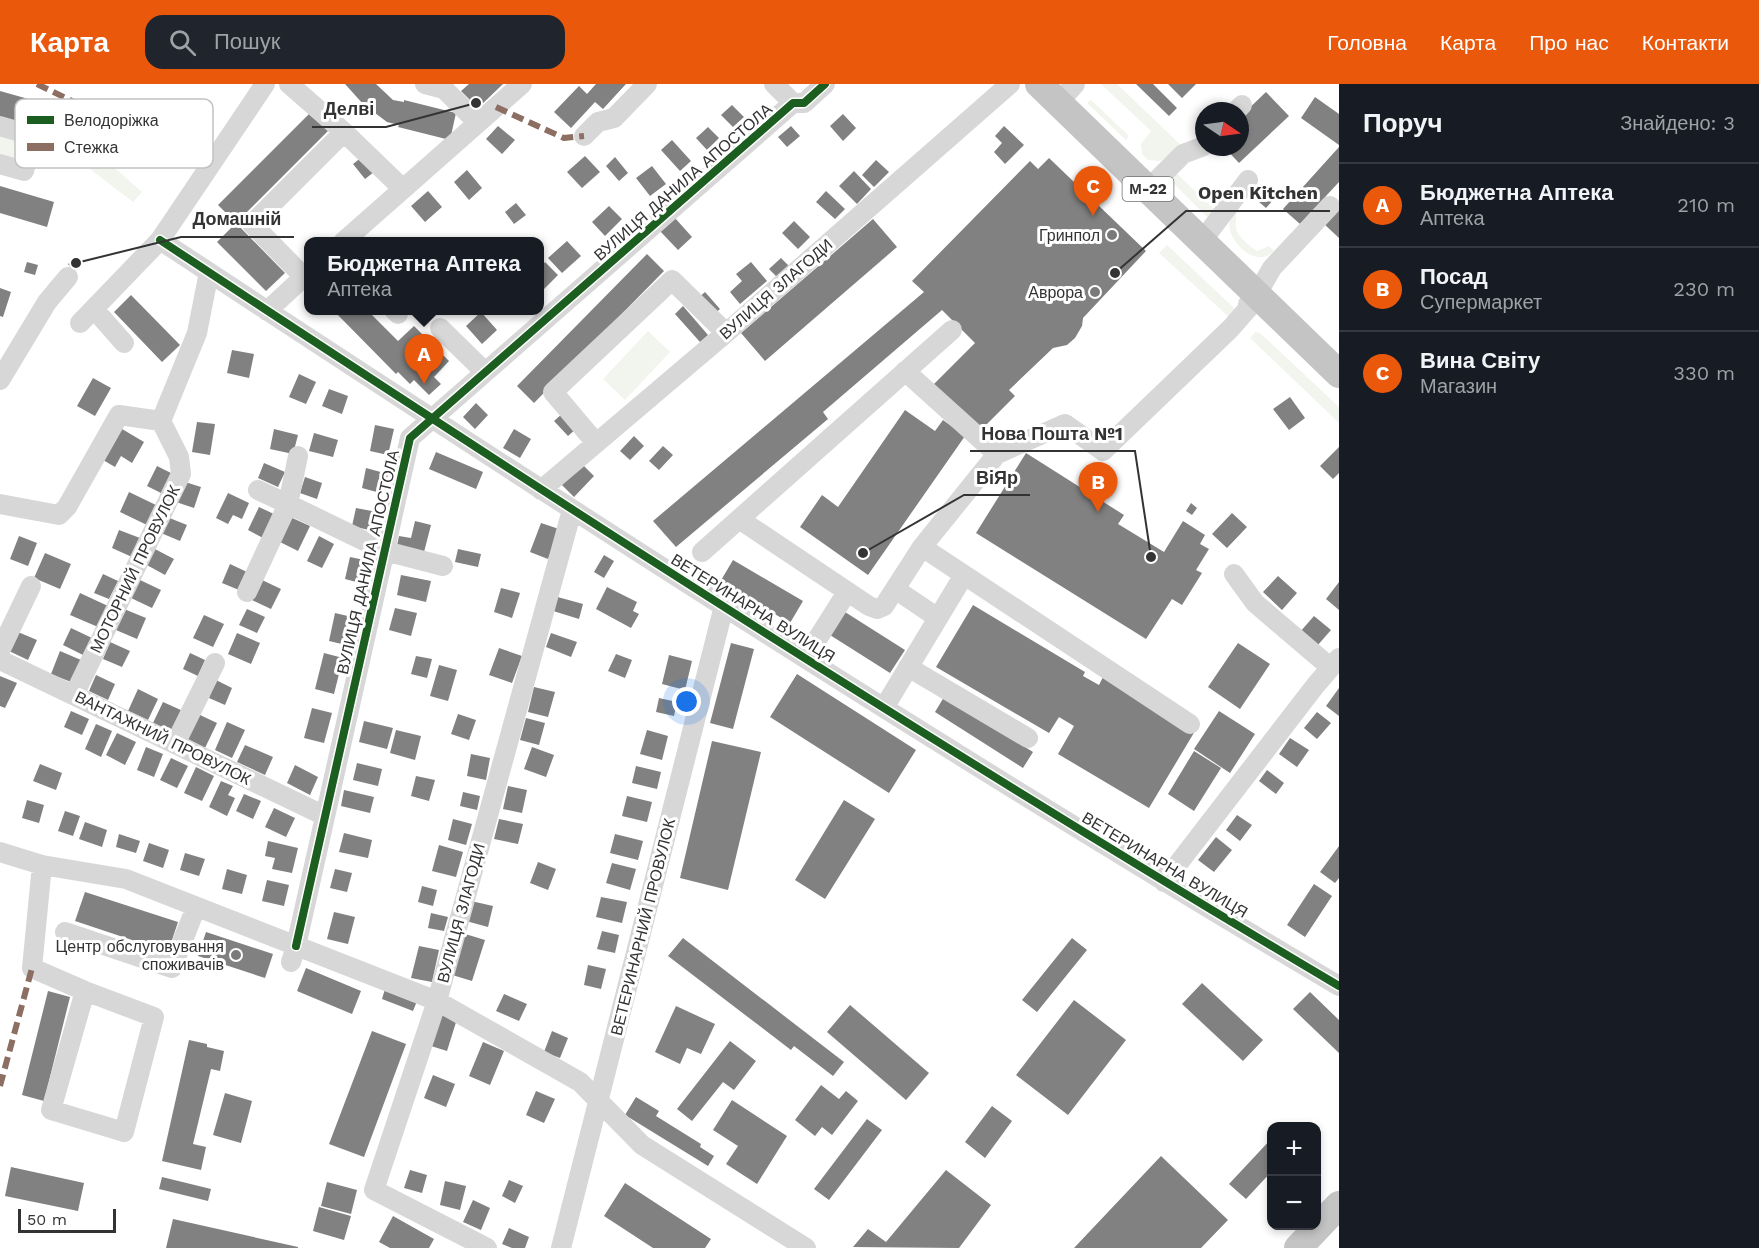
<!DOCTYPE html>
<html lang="uk">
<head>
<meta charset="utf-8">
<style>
	body { margin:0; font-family:"Work Sans",sans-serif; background:#20242c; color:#f1f3f6 }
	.controls { position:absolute; right:18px; bottom:18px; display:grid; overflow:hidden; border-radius:12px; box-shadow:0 3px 9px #0003 }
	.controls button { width:54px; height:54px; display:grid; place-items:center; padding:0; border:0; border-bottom:2px solid #363941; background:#171b24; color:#f1f3f6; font:30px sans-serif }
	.compass { position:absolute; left:1195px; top:18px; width:54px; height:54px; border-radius:50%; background:#171b24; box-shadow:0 3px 9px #0003; rotate:103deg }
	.scale { position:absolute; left:18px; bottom:15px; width:98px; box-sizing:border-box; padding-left:6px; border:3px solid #333; border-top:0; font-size:16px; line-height:21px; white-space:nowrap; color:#333; -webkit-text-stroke:4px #fff; paint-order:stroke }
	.you { position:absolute; left:687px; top:618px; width:21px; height:21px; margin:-15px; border:4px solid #fff; border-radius:50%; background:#1a73e8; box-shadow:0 0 0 9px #1a73e833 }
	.badge { display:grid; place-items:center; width:39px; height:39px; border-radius:50%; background:#ea580c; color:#fff; font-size:20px; font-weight:700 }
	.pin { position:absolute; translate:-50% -50px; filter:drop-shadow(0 2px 3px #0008) }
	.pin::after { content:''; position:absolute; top:32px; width:21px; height:18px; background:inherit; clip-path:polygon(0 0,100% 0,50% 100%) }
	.popup { position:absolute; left:304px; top:153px; width:240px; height:78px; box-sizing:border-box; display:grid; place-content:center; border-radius:12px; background:#171b24; filter:drop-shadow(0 2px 4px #0005); font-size:20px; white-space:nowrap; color:#9ea1a6 }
	.popup b { font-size:22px; color:#f1f3f6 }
	.popup::after { content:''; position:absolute; left:50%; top:100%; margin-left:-12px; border:12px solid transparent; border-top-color:#171b24 }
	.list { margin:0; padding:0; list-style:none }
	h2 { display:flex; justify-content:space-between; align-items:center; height:78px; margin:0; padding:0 24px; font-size:26px }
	h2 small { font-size:20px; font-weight:400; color:#9ea1a6 }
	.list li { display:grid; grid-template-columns:39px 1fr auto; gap:18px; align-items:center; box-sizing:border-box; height:84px; padding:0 24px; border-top:2px solid #363941 }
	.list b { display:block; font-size:22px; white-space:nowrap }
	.list p { margin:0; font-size:20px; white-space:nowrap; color:#9ea1a6 }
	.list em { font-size:20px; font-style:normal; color:#9ea1a6 }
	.icon { flex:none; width:33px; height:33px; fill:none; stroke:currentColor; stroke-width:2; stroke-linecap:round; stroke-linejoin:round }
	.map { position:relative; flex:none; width:1339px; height:1164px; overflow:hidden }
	header { display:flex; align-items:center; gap:36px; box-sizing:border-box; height:84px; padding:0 30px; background:#ea580c; color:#fff }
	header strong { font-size:28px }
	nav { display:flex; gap:33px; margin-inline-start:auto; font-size:21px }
	.search { width:420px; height:54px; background:#20242c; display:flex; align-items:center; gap:15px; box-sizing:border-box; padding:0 21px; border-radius:18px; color:#9ea1a6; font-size:22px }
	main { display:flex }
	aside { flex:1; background:#171b24 }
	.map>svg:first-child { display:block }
</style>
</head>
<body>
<header>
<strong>Карта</strong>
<div class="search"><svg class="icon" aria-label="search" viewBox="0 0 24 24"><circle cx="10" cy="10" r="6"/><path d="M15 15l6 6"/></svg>Пошук</div>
<nav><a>Головна</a><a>Карта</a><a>Про нас</a><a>Контакти</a></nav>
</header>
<main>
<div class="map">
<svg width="1339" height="1164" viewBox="0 0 1339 1164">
	<rect width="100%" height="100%" fill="#fff"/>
	<path fill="#f1f5ed" d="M1101,0H1117L1186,66L1159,77L1148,76L1142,70L1141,60L1151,47Z
		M1091,16L1129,52L1126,56L1087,19Z
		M82,29L106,46L93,65L142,108L133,118L60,62Z
		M0,50L27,58L21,78L0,72Z
		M1173,86L1217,128L1210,136L1166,92Z
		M1233,119L1238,120C1233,147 1235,151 1257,167L1269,162L1274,167C1258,183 1236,165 1230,147C1228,140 1232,127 1233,119Z
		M1167,161L1233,223L1234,226L1229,233L1159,169Z
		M648,247L670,268L625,316L603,295Z
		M1255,248L1260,249L1339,323V339L1250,254Z"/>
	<path fill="#818181" d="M345,0H376L393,16L404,18V16L456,29L450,56L398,43L399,41L387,38L375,29L373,31Z
		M469,0H503L478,24L461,7Z
		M596,0H626L603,25L595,18L571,44L554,28L579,2L587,10Z
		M1136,0H1153L1177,24L1169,32Z
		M1168,0H1196L1182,14Z
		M0,7L71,27L64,53L0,35Z
		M1266,8L1289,32L1239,79L1224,63H1240V33Z
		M1315,13L1339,30V61L1301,34Z
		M732,21L744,33L733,43L721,31Z
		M310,29L328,47L236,139L285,189L266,207L217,158L236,139L218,121Z
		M843,30L856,44L843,57L830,42Z
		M498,42L515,56L502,70L486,55Z
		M791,42L800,52L787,63L778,53Z
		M1004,42L1024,61L1005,80L994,68L1002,59L995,52Z
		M708,43L719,54L707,66L696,54Z
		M102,54L114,64L106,75L93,64Z
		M672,56L691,77L680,87L661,66Z
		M1339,63V98L1300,140L1283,125Z
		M585,72L600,88L582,104L567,88Z
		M362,73L374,88L365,95L353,80Z
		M615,73L628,89L619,97L606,82Z
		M1049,74L1146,167L1083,234L1082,242L1075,254L1067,261L1053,264L1009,306L1015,312L979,348L933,301L975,259L942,226L823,328L828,335L676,463L653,437L924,208L912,197L1030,77L1038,85Z
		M876,76L889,88L874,103L862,91Z
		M652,82L666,100L650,112L636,94Z
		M467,86L482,104L469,116L454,98Z
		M854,87L871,105L857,120L839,102Z
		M0,102L54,118L47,143L0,129Z
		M1260,102L1274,115L1266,124L1251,111Z
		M428,107L442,123L425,138L411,122Z
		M826,107L845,125L835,135L816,118Z
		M516,119L526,131L514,140L505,128Z
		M609,122L622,135L605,152L592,138Z
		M1339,123V154L1323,139Z
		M675,134L692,153L678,166L660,147Z
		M873,135L897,163L765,277L741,249Z
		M794,137L810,153L798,165L782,149Z
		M567,157L581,172L562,189L548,174Z
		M647,170L664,187L534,319L517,302Z
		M76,173L81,180L73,187L68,180Z
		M781,174L790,183L778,194L769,185Z
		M27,178L38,181L35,191L24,188Z
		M545,178L558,191L544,205L540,200V184Z
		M751,178L767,197L740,220L730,208L742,197L736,190Z
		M0,204L11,208L3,233L0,232Z
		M705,208L720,225L711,233L696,216Z
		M131,211L180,261L162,278L114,228Z
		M683,222L708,251L700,258L675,230Z
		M333,226H367L398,257L414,242L449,277L434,293L441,300L429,311L414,296L410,300L398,288L396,290Z
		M481,228L497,246L482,260L466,242Z
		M232,266L254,270L249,294L227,289Z
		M299,290L316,298L306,320L289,313Z
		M93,294L111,304L95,332L77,322Z
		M329,305L348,312L342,330L322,322Z
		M1290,313L1305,334L1289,346L1273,325Z
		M476,319L488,331L475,345L463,333Z
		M905,326L935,347L943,336L965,352L868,491L800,443L822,411L838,423Z
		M563,329L577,344L568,352L554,337Z
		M197,338L215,340L210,371L192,368Z
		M375,341L394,345L388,371L370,367Z
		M122,345L144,358L132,379L121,372L115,383L103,376Z
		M274,345L298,351L293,370L270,365Z
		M514,345L531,355L520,374L503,364Z
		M314,349L338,356L333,373L309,367Z
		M634,352L644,362L630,376L620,367Z
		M663,362L673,371L659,386L649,377Z
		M1339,363V389L1333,395L1320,382Z
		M436,368L483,388L476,405L429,385Z
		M1026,369L1124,431L1118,440L1164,468L1183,437L1205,451L1200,460L1209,465L1196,486L1202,489L1182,521L1172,515L1146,555L976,449Z
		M264,379L285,388L278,403L258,394Z
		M581,379L594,392L574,413L561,400Z
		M157,382L171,389L161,409L147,402Z
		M366,384L388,390L384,410L362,404Z
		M305,393L322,399L317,415L300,409Z
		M182,397L201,403L194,424L176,418Z
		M129,408L156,421L147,441L120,428Z
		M228,409L249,419L242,435L233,431L228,440L216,434Z
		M1191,419L1197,424L1192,431L1186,427Z
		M259,423L276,431L265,455L248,446Z
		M356,424L377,428L373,447L352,442Z
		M1232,429L1247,443L1227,464L1212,450Z
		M167,433L187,441L180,457L161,449Z
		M290,433L310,442L298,467L278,457Z
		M415,437L431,441L423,472L396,466L399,452L411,454Z
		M541,439L559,445L548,475L530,468Z
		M119,446L140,454L132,473L112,464Z
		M19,452L37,459L28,482L10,475Z
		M319,452L334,460L322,484L307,477Z
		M153,464L174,475L165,491L145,480Z
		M458,465L481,470L478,483L455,478Z
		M45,469L71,480L60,505L34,494Z
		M604,471L614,477L604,494L594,488Z
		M350,473L369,477L364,500L345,495Z
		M733,476L803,517L790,539L720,498Z
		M230,480L247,488L239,506L222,499Z
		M103,490L118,497L109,515L94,509Z
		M401,491L431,497L426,518L397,511Z
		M1278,492L1297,509L1282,526L1263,508Z
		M140,496L161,506L152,524L131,514Z
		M262,496L281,505L271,525L252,516Z
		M1339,498V526L1326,515Z
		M607,503L637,518L633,527L639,530L631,544L596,525Z
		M501,504L520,509L512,534L494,528Z
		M80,509L108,522L98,543L70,531Z
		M554,512L583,520L579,535L550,526Z
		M973,521L1085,588L1083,592L1099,601L1103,593L1195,647L1149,724L1058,670L1074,642L1059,633L1049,649L936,583Z
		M395,524L417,529L411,552L389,546Z
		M124,525L146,534L137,555L116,546Z
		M247,525L265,533L257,549L239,541Z
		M845,528L905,566L890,589L830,551Z
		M335,529L352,533L346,561L329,557Z
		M204,531L224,540L213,563L193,554Z
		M1314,532L1331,546L1317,562L1300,548Z
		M71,544L92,554L83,571L63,561Z
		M18,548L37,556L28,576L9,567Z
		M237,549L260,559L251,580L228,570Z
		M551,549L577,558L571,573L546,563Z
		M110,558L130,567L122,583L103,575Z
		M731,559L754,565L733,645L710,639Z
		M1238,559L1270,580L1240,625L1208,603Z
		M499,564L522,572L512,599L489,591Z
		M60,567L81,576L71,598L51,590Z
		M190,569L205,576L198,592L183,585Z
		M324,569L343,574L334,610L315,605Z
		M616,570L632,576L625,594L608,587Z
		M669,571L692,577L685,606L662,600Z
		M416,572L432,575L427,594L411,590Z
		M439,581L457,586L448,617L430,612Z
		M797,590L916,666L889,709L770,633Z
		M96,591L115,600L108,616L89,607Z
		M0,592L17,599L5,624L0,622Z
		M216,596L232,604L225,621L209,614Z
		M534,603L555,608L548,633L528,628Z
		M1339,604V632L1326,622Z
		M138,605L158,615L148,636L128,627Z
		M944,613L1033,668L1023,684L935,628Z
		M659,614L677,618L674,632L656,628Z
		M163,618L183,627L172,650L152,641Z
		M312,624L332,629L324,659L304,654Z
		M71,627L89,635L82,651L64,643Z
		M1219,627L1255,650L1230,689L1194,665Z
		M1317,628L1331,639L1317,655L1304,644Z
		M198,630L217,639L205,664L186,654Z
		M458,630L476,636L469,656L451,650Z
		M526,634L545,639L539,661L520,656Z
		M364,637L393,644L387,665L359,658Z
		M227,638L245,646L232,674L215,666Z
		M96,640L112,647L101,673L85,665Z
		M396,646L421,652L415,676L390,669Z
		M647,646L668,652L662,676L640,670Z
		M117,649L136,658L125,681L106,671Z
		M1290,654L1309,666L1297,683L1279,670Z
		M712,657L761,668L728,806L680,794Z
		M245,661L273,673L265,691L237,678Z
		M146,663L163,670L154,693L137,686Z
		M532,663L554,671L546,693L524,685Z
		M1194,667L1221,684L1194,727L1168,710Z
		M471,670L490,674L486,696L467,692Z
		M171,674L188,682L177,704L160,696Z
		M357,679L382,685L378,702L353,696Z
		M40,680L62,689L56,706L33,697Z
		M295,681L318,693L310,711L287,699Z
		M636,682L661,688L657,705L632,699Z
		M196,683L214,692L202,717L184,709Z
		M1267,686L1284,699L1276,710L1259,697Z
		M416,692L435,696L429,717L411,712Z
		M221,697L233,702L228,711L235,714L227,732L209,723Z
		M508,702L527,706L522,729L503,725Z
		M344,706L374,713L370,729L341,722Z
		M463,708L480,712L477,726L460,722Z
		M244,710L261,717L253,735L236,727Z
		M627,712L652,718L647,738L622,732Z
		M27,716L44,721L39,739L22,734Z
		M844,716L875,735L825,815L795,796Z
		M274,724L295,734L286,753L265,743Z
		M65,727L80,732L73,752L58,747Z
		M1237,731L1252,741L1240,757L1226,746Z
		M453,735L472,740L466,761L448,756Z
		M499,735L523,740L518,760L494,755Z
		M85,738L107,746L102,763L79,755Z
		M344,749L372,756L368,774L339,768Z
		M119,750L140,757L136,769L116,763Z
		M615,750L643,757L638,776L610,769Z
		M1216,753L1232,766L1214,788L1198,776Z
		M268,757L298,764L292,789L272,785L275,774L265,772Z
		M149,759L169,766L163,784L143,777Z
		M439,761L463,768L456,793L432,787Z
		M1339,762V794L1335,799L1320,788Z
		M185,769L205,775L199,792L180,786Z
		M538,778L556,785L548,806L530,799Z
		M612,779L636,785L630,806L606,799Z
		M227,785L247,791L242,810L222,805Z
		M335,785L352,789L347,808L330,804Z
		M267,796L289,801L284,822L262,817Z
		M1314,800L1332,812L1305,853L1287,841Z
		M422,802L437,806L433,822L418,818Z
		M85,808L178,838L168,868L75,837Z
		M601,813L627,818L622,839L596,833Z
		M471,817L493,822L488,843L466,837Z
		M334,828L355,833L348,860L327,855Z
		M431,829L448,833L444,847L428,844Z
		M602,847L619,851L615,869L597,865Z
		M206,848L273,870L265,894L198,872Z
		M462,849L485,856L472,897L449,890Z
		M683,854L844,978L833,992L794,962L791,966L668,872Z
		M1072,854L1087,866L1037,928L1022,916Z
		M419,862L439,866L432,898L411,894Z
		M588,881L606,885L601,905L584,901Z
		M306,884L361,907L352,930L297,907Z
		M1202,899L1263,956L1243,977L1182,920Z
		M385,905L417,917L413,927L382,915Z
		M48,907L70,913L44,1017L22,1011Z
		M1310,908L1339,936V969L1293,925Z
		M504,910L527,920L519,937L496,927Z
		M1074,916L1126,956L1068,1031L1016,991Z
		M850,921L929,989L906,1016L827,948Z
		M676,922L715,940L701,970L687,964L680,980L655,968Z
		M440,930L457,935L447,967L431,962Z
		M372,947L406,960L364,1073L329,1060Z
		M552,947L568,954L560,974L544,968Z
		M189,956L207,960V963L224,967L220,987L211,985L193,1060L206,1063L201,1086L162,1077Z
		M730,957L756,977L734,1006L723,998L692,1037L677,1025Z
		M483,958L504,967L490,1001L469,992Z
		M433,991L455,1000L446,1023L424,1014Z
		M821,1001L839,1015L846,1007L858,1017L832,1051L822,1043L815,1052L795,1036Z
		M536,1007L555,1015L544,1039L526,1031Z
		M225,1009L252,1017L241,1059L213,1051Z
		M636,1013L659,1027L656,1032L701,1060L700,1063L714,1072L708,1082L625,1031Z
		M732,1016L787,1052L757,1100L726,1080L738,1062L713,1046Z
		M992,1022L1012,1037L985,1074L965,1058Z
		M867,1035L882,1046L829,1116L814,1105Z
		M1272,1054V1087L1246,1115L1229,1100Z
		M1161,1072L1228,1136L1201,1164H1074Z
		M11,1083L84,1099L78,1127L5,1112Z
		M410,1086L427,1091L422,1109L404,1104Z
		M946,1086L991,1121L959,1164L853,1163L868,1145L886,1158Z
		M162,1093L211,1105L208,1117L159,1105Z
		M509,1096L523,1102L515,1119L502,1112Z
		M445,1097L466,1102L460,1126L440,1121Z
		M327,1098L357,1106L351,1130L321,1122Z
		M625,1099L711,1155L705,1164H653L604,1132Z
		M473,1116L490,1124L481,1146L463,1138Z
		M319,1123L351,1132L344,1156L313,1147Z
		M393,1132L434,1155L429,1164H390L379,1158Z
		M173,1135L298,1163V1164H166Z
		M509,1144L529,1153L525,1164H512L502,1160Z"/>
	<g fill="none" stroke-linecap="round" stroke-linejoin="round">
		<path stroke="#d7d7d7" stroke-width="20" d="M289,0L344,48L402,104
			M425,0L444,5L477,38
			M774,0L793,19
			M1058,19L1075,0
			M1236,27L1242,21
			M0,42L34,52L24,87L0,80
			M584,52L598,38L614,34L647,0
			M1148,105L1183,70L1204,62
			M160,156C548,412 939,665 1339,902
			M1202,157L1248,96
			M343,158L522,0
			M304,193L252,140L344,48
			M1248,220L1257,210L1272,184L1330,122
			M94,225L124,259
			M394,226L398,230
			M267,227L308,189
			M80,239L160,156L265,0
			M440,244L485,288
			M0,296L47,218L68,193
			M596,359L553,308L672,196L726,249
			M997,370L1065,340L1103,367L1231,244L1259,212
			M258,406L288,420L298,372
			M541,406L726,249L1010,0
			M0,420L59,431L67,423L119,331L161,337
			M739,435L869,522L877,525L884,522L922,463L997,370L905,287
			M922,463L1190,640
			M702,468L952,246
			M1234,490L1255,519L1330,583
			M895,505L938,534
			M247,508L288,420L385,467L443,482
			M0,567L31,502
			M806,573L847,508
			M0,576L325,732
			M908,583L1028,654
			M74,611L181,390L179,373L161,337L197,249L209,188
			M885,622L964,491
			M175,660L215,579
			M0,768L42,781L126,795L437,917L580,998L642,1061L806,1164
			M42,781L32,884L85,907
			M1164,798L1315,602L1339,574
			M65,848L172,884L196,823
			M291,878L296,862L410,354L793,19H804L825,0
			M85,907L154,933L124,1048L51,1026Z
			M487,1164L374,1106L437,917L572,426
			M561,1164L724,522"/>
		<path stroke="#c4c4c4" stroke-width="28" d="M1039,0L1339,290
			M1298,1164L1339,1121"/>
		<path stroke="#8d6e63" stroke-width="6" stroke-dasharray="12 6" stroke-linecap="butt" d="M37,0L80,21L60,62
			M80,21L101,31
			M496,23L564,54L584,52
			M0,1002L32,884"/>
		<g stroke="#fff" stroke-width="11">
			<path id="cycleway" d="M160,156C548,412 939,665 1339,902
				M296,862L410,354L793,19H804L825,0"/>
		</g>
		<use href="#cycleway" stroke="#1b5e20" stroke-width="8"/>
	</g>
	<g fill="#7a7a7a" stroke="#fff" stroke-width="2">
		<circle cx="1112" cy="151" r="6"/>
		<circle cx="1095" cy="208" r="6"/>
		<circle cx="236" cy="871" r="6"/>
	</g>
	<g text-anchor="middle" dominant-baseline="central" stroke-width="6" stroke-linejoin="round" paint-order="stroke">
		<rect fill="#fff" stroke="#707070" stroke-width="1.5" x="1122.5" y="93" width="51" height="24" rx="4.5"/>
		<g font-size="15" font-weight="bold" fill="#333">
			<text x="1148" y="105">М-22</text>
		</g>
		<g font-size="16" fill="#333" stroke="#fff">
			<text transform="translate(683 98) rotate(-41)">ВУЛИЦЯ ДАНИЛА АПОСТОЛА</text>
			<text transform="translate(776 205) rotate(-41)">ВУЛИЦЯ ЗЛАГОДИ</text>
			<text transform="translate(368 478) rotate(-77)">ВУЛИЦЯ ДАНИЛА АПОСТОЛА</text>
			<text transform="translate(135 485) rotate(-64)">МОТОРНИЙ ПРОВУЛОК</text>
			<text transform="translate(753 524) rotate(32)">ВЕТЕРИНАРНА ВУЛИЦЯ</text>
			<text transform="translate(163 654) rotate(26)">ВАНТАЖНИЙ ПРОВУЛОК</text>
			<text transform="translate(1165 781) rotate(31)">ВЕТЕРИНАРНА ВУЛИЦЯ</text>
			<text transform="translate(461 829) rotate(-75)">ВУЛИЦЯ ЗЛАГОДИ</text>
			<text transform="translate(643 843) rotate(-76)">ВЕТЕРИНАРНИЙ ПРОВУЛОК</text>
		</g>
		<g font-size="16" fill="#333" stroke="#fff" text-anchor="end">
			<text x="1100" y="151">Гринпол</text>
			<text x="1083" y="208">Аврора</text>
			<text x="224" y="862">Центр обслуговування<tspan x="224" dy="18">споживачів</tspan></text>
		</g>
	</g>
	<rect x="15" y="15" width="198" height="69" rx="9" fill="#fff" stroke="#c2c2c2" stroke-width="1.5"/>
	<rect x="27" y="32" width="27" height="8" fill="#1b5e20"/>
	<rect x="27" y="59" width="27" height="8" fill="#8d6e63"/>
	<g font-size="16" fill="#333">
		<text x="64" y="42">Велодоріжка</text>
		<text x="64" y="69">Стежка</text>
	</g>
	<path fill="none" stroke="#333" stroke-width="2" d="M476 19L386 43H312M1115 189L1186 127H1330M76 179L181 153H294M1151 473L1135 367H970M863 469L964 411H1030"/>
	<g fill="#333" stroke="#fff" stroke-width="2">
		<circle cx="476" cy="19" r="6"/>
		<circle cx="1115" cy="189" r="6"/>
		<circle cx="76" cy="179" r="6"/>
		<circle cx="1151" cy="473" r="6"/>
		<circle cx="863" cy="469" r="6"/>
	</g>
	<g font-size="18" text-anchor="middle" font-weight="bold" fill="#333" stroke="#fff" stroke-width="6" stroke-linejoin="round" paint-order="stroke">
		<text x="349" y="31">Делві</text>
		<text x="1258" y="115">Open Kitchen</text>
		<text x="237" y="141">Домашній</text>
		<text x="1052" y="356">Нова Пошта №1</text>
		<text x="997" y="400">ВіЯр</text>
	</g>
</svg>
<div class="controls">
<button>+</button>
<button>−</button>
</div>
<svg class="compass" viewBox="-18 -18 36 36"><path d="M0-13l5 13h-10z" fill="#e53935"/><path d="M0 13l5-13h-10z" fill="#9ea1a6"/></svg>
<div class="scale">50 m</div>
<div class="you"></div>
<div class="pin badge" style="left:424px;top:300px">A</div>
<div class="popup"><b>Бюджетна Аптека</b>Аптека</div>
<div class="pin badge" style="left:1098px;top:428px">B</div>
<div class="pin badge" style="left:1093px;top:132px">C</div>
</div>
<aside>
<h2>Поруч<small>Знайдено: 3</small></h2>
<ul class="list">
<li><span class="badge">A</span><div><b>Бюджетна Аптека</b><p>Аптека</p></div><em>210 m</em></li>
<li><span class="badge">B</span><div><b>Посад</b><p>Супермаркет</p></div><em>230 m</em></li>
<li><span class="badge">C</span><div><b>Вина Світу</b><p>Магазин</p></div><em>330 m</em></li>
</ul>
</aside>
</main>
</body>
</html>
